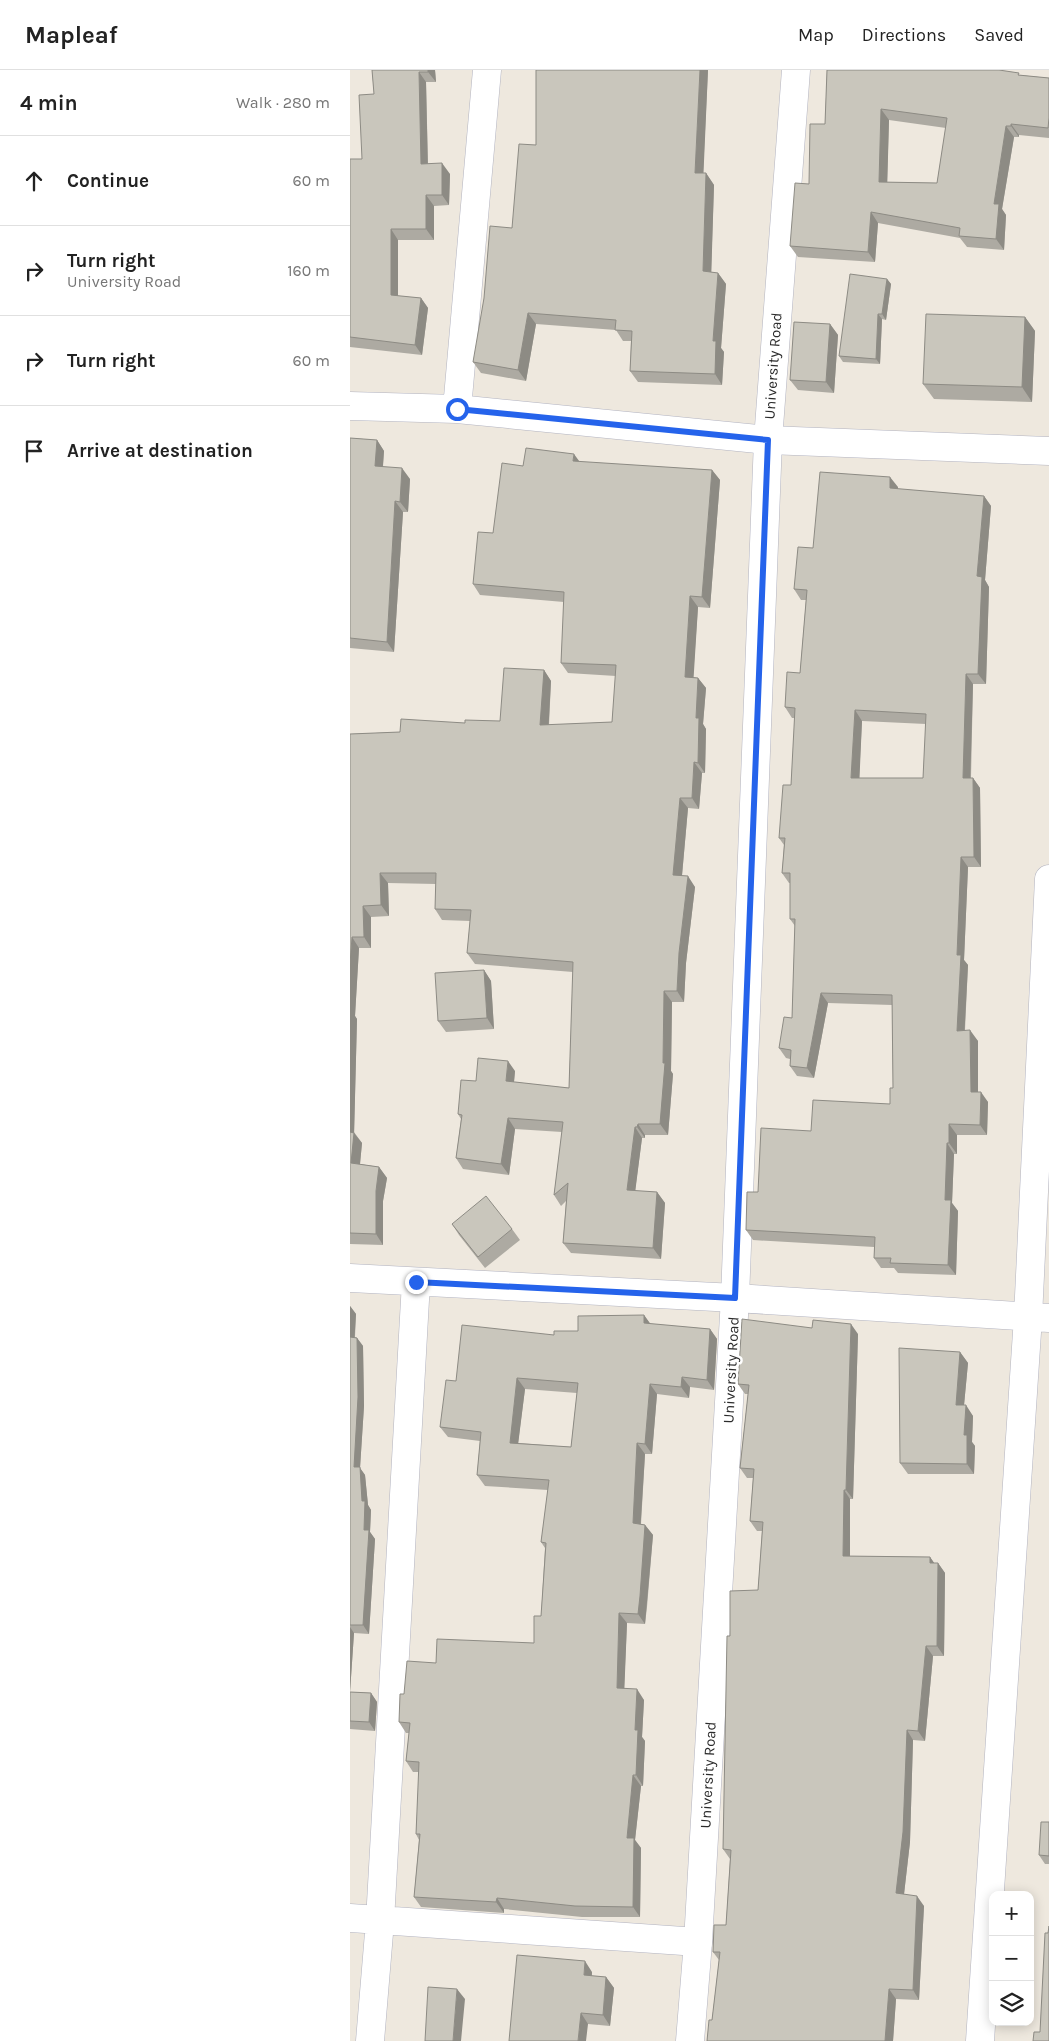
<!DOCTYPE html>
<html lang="en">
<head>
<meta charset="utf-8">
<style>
	body { margin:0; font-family:Karla,sans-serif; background:#f6f6f6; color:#222 }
	.controls { position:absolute; right:15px; bottom:15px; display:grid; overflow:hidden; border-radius:10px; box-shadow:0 2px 12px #0003 }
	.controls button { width:45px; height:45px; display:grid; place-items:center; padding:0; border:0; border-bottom:1px solid #e0e0e0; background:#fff; color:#222; font:25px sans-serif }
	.stop { position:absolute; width:15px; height:15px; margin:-11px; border:4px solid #2563eb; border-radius:50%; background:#fff }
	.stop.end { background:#2563eb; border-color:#fff; box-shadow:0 1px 5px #0008 }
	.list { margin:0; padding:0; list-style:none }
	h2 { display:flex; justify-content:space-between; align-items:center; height:65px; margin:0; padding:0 20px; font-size:21px }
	h2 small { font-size:16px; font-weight:400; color:#767676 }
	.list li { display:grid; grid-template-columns:32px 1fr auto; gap:15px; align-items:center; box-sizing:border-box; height:90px; padding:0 20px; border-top:1px solid #e0e0e0 }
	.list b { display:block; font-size:19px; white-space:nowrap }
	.list p { margin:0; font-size:16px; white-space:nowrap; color:#767676 }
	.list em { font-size:16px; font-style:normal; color:#767676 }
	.icon { flex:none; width:28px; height:28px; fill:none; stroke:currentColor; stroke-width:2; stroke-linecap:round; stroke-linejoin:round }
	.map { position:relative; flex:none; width:699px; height:1971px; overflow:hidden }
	header { display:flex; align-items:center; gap:30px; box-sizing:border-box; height:70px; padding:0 25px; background:#fff; border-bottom:1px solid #e0e0e0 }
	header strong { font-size:24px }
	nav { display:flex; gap:28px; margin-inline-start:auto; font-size:18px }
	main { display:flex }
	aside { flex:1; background:#fff }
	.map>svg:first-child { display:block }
</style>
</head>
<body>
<header>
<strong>Mapleaf</strong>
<nav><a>Map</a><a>Directions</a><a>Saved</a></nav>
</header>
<main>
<aside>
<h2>4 min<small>Walk · 280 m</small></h2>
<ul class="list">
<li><svg class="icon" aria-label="ahead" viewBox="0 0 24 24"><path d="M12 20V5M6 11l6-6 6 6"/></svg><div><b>Continue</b></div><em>60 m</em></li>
<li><svg class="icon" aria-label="right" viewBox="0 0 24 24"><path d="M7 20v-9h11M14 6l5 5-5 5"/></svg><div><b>Turn right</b><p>University Road</p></div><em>160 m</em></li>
<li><svg class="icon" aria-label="right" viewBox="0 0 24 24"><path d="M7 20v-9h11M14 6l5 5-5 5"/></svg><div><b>Turn right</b></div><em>60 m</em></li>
<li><svg class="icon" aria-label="arrive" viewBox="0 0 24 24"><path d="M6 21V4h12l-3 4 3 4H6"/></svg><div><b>Arrive at destination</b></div></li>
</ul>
</aside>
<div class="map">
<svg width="699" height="1971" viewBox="0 0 699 1971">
	<rect width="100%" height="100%" fill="#eee8de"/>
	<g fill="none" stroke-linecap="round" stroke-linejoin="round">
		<g stroke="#b2b3c0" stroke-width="29">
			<path id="minor" d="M0,336L107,339L418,370L699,381
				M107,339L137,0
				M0,1208L385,1228L699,1248
				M0,1848L348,1872
				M20,1971L30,1851L66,1212
				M630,1971L678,1247L699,809"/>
		</g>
		<g stroke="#b2b3c0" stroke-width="29">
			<path id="tertiary" d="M340,1971L348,1872L385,1228L418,370L446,0"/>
		</g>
		<use href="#minor" stroke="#fff" stroke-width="28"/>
		<use href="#tertiary" stroke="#fff" stroke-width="28"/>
	</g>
	<path fill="#adaaa2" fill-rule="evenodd" d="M22,0H85L86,12H76L78,94L100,104L99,135L84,136V170H48V226L71,228L78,238L72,285L0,277V89H12L24,24Z
		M186,0H358L353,103H356L364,115L361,202L368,203L376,214L371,278L374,282L372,315L288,312L280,301L281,271H273L266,260L186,254L176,311L131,303L123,292L162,158L186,75Z
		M477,0L670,5L699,8V68L669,65V67H664L652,139L656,145L654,180L617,177L610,168L528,153L525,192L448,187L440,176L459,114L475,54ZM539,50L596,58L587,113L537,112Z
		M537,209L541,214L536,250L532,249L530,294L493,292L489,286Z
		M675,247L685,261L682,332L584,329L573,314Z
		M480,254L488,265L484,323L448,320L440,310Z
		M0,368L27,370L34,381L33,397L60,409L58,442H53L44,582L0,578Z
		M230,392L362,400L370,410L360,538L348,537L343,607L348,608L356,618L353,654L356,659L355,703H352L349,739L338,738L332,806L345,817L336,893L334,932H322L321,1001L323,1004L318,1065H295V1068H292L285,1121L307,1122L315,1133L311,1189L221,1183L213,1173L216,1131L211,1136L204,1125L212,1062L165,1059L159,1105L113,1099L106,1088L111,1049L108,1044L126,1011L165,1001L164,1012L219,1018L223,902L125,894L117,883L120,851L92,850L85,839L86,814L38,813L39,846L21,847V878H9L5,946L7,949L4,1062L12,1073L10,1094L29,1097L37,1108L33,1131V1175L0,1174V664L50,662L115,653L150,651L194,600L201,611L199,655L262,652L266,606L218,603L211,593L214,532L130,525L123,514L143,463L173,396Z
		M548,417V419L634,426L641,436L635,510L639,517L636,614H623L621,708H623L630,718L631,797H618L614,890L618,895L615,960L628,971V1022L638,1032L637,1065H607V1084H604L602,1133L608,1141L606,1205L548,1203L544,1198H531L524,1188V1177L403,1170L396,1160L408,1122L461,1061L540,1034L543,1018L542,935L478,933L464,1008L447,1006L440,996V989L436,988L429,978L442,948L445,856L440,849V813H439L432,803L434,775L429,768L441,715L445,648H442L435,637L450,603L456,530H451L444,519L463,478ZM512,651L576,654L573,708H509Z
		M134,900L141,911L144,959L96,962L88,951Z
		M102,1154L162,1159L170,1170L135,1198L109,1165Z
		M0,1236L6,1244L5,1267L7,1268L13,1276L14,1336L10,1398L15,1405L18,1435L21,1440L20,1462L25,1469L19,1564L4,1563L0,1622L21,1623L27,1632L25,1661L0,1659Z
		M294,1245L300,1254L360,1259L367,1269L364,1320L340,1317L339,1328L307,1324L302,1384H295L291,1454L295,1455L303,1465L297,1537L295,1554L277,1553L274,1618L294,1630L292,1667L295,1671L293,1716H291L285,1770L291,1778L290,1847H232L154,1839V1843L71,1837L64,1827L69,1770L66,1764L69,1702H63L56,1691L59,1663H56L49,1652L54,1624L86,1593L184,1573L191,1546L195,1478L191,1472L198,1420L135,1416L127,1405L130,1371L98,1367L90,1357L106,1311L204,1265L228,1261ZM175,1319L227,1323L221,1377L168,1373Z
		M508,1264L503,1429H500V1486L580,1487L584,1493H588L595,1503L594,1586H583L575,1671L563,1670L560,1772L554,1824L574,1836L569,1930L546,1929L543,1971H357L362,1950L369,1890L363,1882L376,1855L380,1789L373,1779L380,1566L408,1520L412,1461H407L400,1451L403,1408H397L390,1398L398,1324H395L388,1314Z
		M610,1282L618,1293L614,1335L623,1346L622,1372L625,1376L624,1404H558L550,1393Z
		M699,1752V1794H695L689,1785Z
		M242,1902V1906L256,1907L264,1918L260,1956L238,1954L159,1971Z"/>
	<path fill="#8d8b84" d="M78,0H85L86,12L78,2Z
		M350,0H358L353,114L345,103Z
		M69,2L76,12L78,104L71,94Z
		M531,39L539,50L537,123L529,112Z
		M661,54L669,65V67L661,56Z
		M656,56L664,67L652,139L656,145L654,180L646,169L644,134Z
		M92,93L100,104L99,135L92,125Z
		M356,103L364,115L361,213L353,201Z
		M76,125L84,136V170L76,159Z
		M521,142L528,153L525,192L518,182Z
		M41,159L48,170V235L41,225Z
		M368,203L376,214L371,278L374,282L372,315L365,304L363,271Z
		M537,209L541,214L536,250L532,244Z
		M71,228L78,238L72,285L65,275Z
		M178,243L186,254L176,311L168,300Z
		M528,244L532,249L530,294L526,289Z
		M675,247L685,261L682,332L672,317Z
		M480,254L488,265L484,323L476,312Z
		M27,370L34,381L32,407L25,396Z
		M224,384L232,395L223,391Z
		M52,398L60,409L58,442L50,432Z
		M362,400L370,410L360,538L352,527Z
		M540,407L548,417L547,429L540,418Z
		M634,426L641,436L635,510L639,517L636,614L628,604L627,506Z
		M45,431L53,442L44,582L37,572Z
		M340,526L348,537L343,617L335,607Z
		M194,600L201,611L198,666L190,655Z
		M616,604L623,614L620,718L613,708Z
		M348,608L356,618L353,654L356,659L355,703L348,693L346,648Z
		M505,640L512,651L509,719L501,708Z
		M344,692L352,703L349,739L342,728Z
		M623,708L630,718L631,797L624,787Z
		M330,728L338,738L331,816L323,805Z
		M611,787L618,797L614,890L618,895L614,971L607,961V885Z
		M30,803L38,813L39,846L31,835Z
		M338,806L345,817L336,893L334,932L327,921L329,883Z
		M13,836L21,847V878L14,867Z
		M2,867L9,878L5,946L7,949L4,1067V1063L12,1073L9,1104L1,1093L0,1067V894Z
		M134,900L141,911L144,959L137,948Z
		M314,921L322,932L321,1001L323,1004L318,1065L310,1054L313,993Z
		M471,923L478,933L464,1008L457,998Z
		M620,960L628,971V1032L621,1022Z
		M158,991L165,1001L163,1022L156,1011Z
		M631,1022L638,1032L637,1065L630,1055Z
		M158,1048L165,1059L159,1105L151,1094Z
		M288,1054L295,1065V1068L287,1057Z
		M599,1054L607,1065V1084L599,1073Z
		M285,1057L292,1068L284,1131L277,1120Z
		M597,1073L604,1084L602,1133L608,1141L606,1205L598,1195L595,1130Z
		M29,1097L37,1108L33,1131V1175L26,1164V1121Z
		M307,1122L315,1133L311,1189L303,1178Z
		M0,1236L6,1244L4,1276L0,1269Z
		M294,1245L302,1256L294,1253Z
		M501,1254L508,1264L503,1429L496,1420Z
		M360,1259L367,1269L364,1320L357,1310Z
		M7,1268L13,1276L14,1336L10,1398L15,1405L18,1435L21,1440L20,1462L25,1469L19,1564L13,1555L12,1431L4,1397Z
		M610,1282L618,1293L613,1346L606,1335Z
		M332,1307L340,1317L339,1328L331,1317Z
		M167,1308L175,1319L167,1383L160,1373Z
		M300,1314L307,1324L302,1384L295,1374Z
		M616,1335L623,1346L622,1372L625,1376L624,1404L617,1394L614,1365Z
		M287,1373L295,1384L290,1464L283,1453Z
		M494,1420L500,1429V1496L493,1486Z
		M295,1455L303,1465L295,1554L288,1544Z
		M580,1487L587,1497L580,1493Z
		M588,1493L595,1503L594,1586L587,1576Z
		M269,1543L277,1553L274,1628L267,1618Z
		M0,1557L4,1563L0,1622Z
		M576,1576L583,1586L575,1671L568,1661Z
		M287,1619L294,1630L292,1667L295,1671L293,1716L286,1705L285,1660Z
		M21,1623L27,1632L25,1661L19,1652Z
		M557,1660L563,1670L560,1772L553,1833L546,1823Z
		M283,1705L291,1716L285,1770L291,1778L290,1847L283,1837L277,1768Z
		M567,1826L574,1836L569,1930L563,1920Z
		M147,1828L154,1839V1843L146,1832Z
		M235,1891L242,1902L241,1916L234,1905Z
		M256,1907L264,1918L260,1956L253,1945Z
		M107,1919L115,1929L111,1971H103Z
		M539,1919L546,1929L543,1971H535Z
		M231,1943L238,1954L236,1971H228Z"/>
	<path fill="#c9c6bc" stroke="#8d8b84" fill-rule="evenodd" d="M22,0H78V2H69L71,94L92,93V125H76V159H41V225L71,228L65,275L0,267V89H12L9,25L24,24Z
		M186,0H350L345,103H356L353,201L368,203L363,271H366L365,304L280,301L282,261L265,260L266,250L178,243L168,300L123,292L134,228L140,156L162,158L169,74L186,75Z
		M477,0H649L669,3L668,5L699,8V48L698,58L661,54V56H656L644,134H649L646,169L609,166L610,158L521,142L518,182L440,176L445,113L459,114L460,54H475ZM531,39L597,48L587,113L529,112Z
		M500,204L537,209L532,244H528L526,289L489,286Z
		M576,244L675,247L672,317L573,314Z
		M444,252L480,254L476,312L440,310Z
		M0,368L27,370L25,396L52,398L50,432L45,431L37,572L0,568Z
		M176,378L224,384L223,391L362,400L352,527L340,526L335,607L348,608L346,648H349L348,693L344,692L342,728H330L323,805L338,806L329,883L327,921H314L313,993H315L310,1054H288L287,1057H285L277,1120L307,1122L303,1178L213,1173L218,1113L204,1125L213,1052L158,1048L151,1094L106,1088L112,1045L108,1044L111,1010L126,1011L128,988L158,991L156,1011L219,1018L223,892L117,883L121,840L85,839L86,803H30L31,835L13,836L14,867H2L0,894V664L50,662L51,649L115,653V650L150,651L154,598L194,600L190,655L262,652L266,595L211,593L214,522L123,514L128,462L143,463L152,393L173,396Z
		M470,402L540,407V418L634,426L627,506L632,507L628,604H616L613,708H623L624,787H611L607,885H611L607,961L620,960L621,1022H631L630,1055L599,1054V1073H597L595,1130H601L598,1195L540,1193L541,1188H524L525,1167L396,1160L397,1122H408L411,1058L461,1061L463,1030L540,1034V1018H543L542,925L471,923L457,998L440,996L441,980L429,978L434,947L442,948L445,849H440V803H432L435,768H429L433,715H441L445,638L435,637L437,602L450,603L457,520L444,519L448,477L463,478ZM505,640L576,644L573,708H501Z
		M134,900L137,948L88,951L85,903Z
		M0,1062L4,1063L1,1093L29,1097L26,1121V1164L0,1163Z
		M136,1126L162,1159L128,1187L102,1154Z
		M294,1245V1253L360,1259L357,1310L332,1307L331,1317L300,1314L295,1374L287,1373L283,1453L295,1455L290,1526L288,1544L269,1543L267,1618L287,1619L285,1660H288L286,1705H283L277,1768H284L283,1837L225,1836L147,1828L146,1832L64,1827L70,1764H66L69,1692L56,1691L60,1653L49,1652L50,1624H54L57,1591L86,1593L87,1569L184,1573V1546H191L196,1473L191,1472L199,1410L127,1405L131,1362L90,1357L96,1310L106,1311L112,1255L204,1265V1261H228V1246ZM167,1308L228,1313L221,1377L160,1373Z
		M392,1249L462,1258L463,1250L501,1254L496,1420H494L493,1486L580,1487V1493H588L587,1576H576L568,1661L557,1660L553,1762L546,1823L567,1826L563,1920L539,1919L535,1971H357L359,1950H362L370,1882H363L364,1855H376L381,1780L373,1779L377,1566H380V1521L408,1520L413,1452L400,1451L404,1399L390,1398L399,1315L388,1314Z
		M0,1267L7,1268L8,1327L4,1397H10L12,1431H15L14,1460H19L13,1555H0Z
		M549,1278L610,1282L606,1335H616L614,1365H617V1394L550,1393Z
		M0,1622L21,1623L19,1652L0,1651Z
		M691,1752H699V1786L689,1785Z
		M699,1856V1971H683L684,1962H690L695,1863H698Z
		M167,1885L235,1891L234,1905L256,1907L253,1945L231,1943L228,1971H159Z
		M78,1917L107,1919L103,1971H75Z"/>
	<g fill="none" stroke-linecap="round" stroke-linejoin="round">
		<path stroke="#2563eb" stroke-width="6" d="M66,1212L385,1228L418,370L107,339"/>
	</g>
	<g text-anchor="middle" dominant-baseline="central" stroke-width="5" stroke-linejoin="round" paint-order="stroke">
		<g font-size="15" fill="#2c2c2c" stroke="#fff">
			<text transform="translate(423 296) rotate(-86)">University Road</text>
			<text transform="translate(381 1300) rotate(-87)">University Road</text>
			<text transform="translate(358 1705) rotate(-87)">University Road</text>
		</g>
	</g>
</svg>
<div class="controls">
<button>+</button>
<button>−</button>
<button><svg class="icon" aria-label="layers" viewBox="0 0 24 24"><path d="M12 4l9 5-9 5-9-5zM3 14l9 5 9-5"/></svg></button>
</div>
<div class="stop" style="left:107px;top:339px"></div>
<div class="stop end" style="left:66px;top:1212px"></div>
</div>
</main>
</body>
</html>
